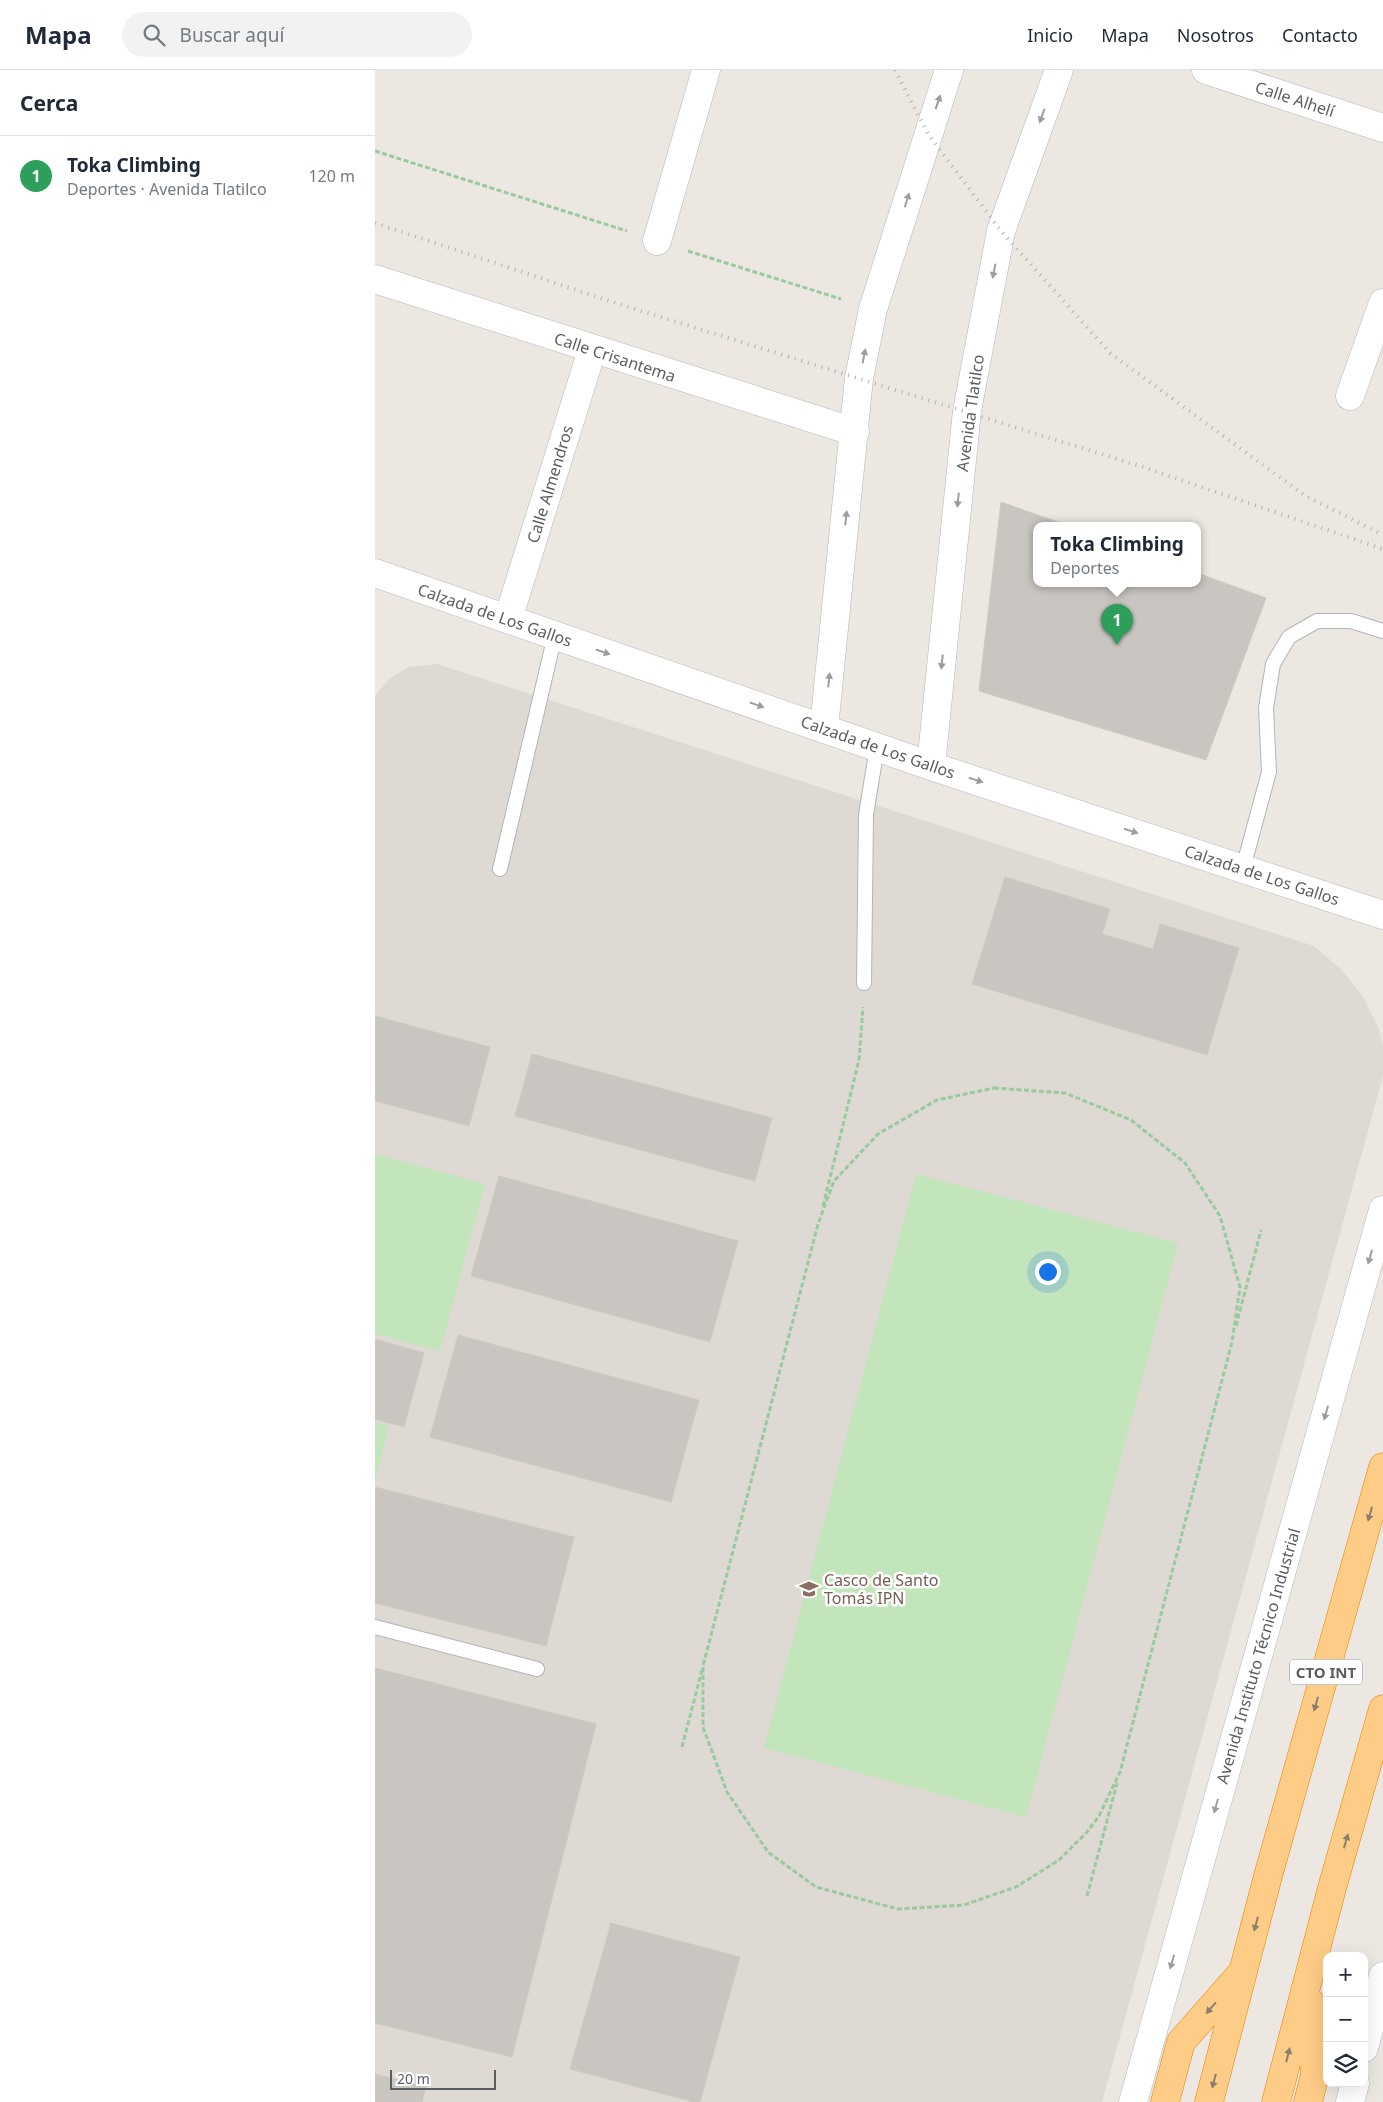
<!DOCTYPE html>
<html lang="es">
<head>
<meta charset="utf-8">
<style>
	body { margin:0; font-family:"Noto Sans",sans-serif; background:#f2f2f3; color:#1f2937 }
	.controls { position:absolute; right:15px; bottom:15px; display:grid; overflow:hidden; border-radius:10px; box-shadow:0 5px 20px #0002 }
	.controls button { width:45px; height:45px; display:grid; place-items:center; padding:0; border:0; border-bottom:1px solid #e0e1e3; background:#fff; color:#1f2937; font:25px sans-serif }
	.scale { position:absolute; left:15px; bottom:12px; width:106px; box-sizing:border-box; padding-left:5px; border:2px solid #595e62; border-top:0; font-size:14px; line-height:18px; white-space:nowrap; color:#595e62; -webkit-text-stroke:4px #fff; paint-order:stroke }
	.you { position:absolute; left:672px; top:1201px; width:18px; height:18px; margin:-12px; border:4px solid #fff; border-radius:50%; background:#1a73e8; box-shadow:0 0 0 8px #1a73e833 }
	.badge { display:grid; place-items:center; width:32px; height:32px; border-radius:50%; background:#111827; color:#fff; font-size:16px; font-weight:700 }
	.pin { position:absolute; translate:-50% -41px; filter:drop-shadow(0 1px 2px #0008) }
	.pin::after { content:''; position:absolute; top:26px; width:18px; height:15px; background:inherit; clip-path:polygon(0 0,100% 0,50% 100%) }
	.popup { position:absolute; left:658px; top:452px; width:168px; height:65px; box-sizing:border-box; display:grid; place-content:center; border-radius:10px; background:#fff; filter:drop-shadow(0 1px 4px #0005); font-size:16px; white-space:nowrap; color:#747a83 }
	.popup b { font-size:19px; color:#1f2937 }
	.popup::after { content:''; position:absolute; left:50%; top:100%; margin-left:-10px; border:10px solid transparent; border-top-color:#fff }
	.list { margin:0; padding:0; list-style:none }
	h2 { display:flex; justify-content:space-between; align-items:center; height:65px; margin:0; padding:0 20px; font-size:21px }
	h2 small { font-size:16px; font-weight:400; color:#747a83 }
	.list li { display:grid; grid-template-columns:32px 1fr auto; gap:15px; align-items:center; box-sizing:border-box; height:80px; padding:0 20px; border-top:1px solid #e0e1e3 }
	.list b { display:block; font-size:19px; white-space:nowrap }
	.list p { margin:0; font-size:16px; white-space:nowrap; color:#747a83 }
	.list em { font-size:16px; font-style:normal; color:#747a83 }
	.icon { flex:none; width:28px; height:28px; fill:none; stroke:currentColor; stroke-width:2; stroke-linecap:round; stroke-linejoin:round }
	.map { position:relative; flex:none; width:1008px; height:2032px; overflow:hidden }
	header { display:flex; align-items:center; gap:30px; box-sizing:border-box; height:70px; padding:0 25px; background:#fff; border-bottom:1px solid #e0e1e3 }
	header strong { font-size:24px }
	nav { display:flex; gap:28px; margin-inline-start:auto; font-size:18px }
	.search { width:350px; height:45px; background:#f2f2f3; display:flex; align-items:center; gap:12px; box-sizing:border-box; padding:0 18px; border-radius:28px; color:#747a83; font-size:19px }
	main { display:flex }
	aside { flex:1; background:#fff }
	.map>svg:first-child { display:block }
</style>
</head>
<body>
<header>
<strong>Mapa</strong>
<div class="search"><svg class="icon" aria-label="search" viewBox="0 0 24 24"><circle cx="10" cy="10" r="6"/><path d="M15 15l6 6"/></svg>Buscar aquí</div>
<nav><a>Inicio</a><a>Mapa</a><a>Nosotros</a><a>Contacto</a></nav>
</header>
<main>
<aside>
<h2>Cerca<small></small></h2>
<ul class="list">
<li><span class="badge" style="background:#2e9e5b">1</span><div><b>Toka Climbing</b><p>Deportes · Avenida Tlatilco</p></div><em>120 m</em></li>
</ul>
</aside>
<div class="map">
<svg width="1008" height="2032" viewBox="0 0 1008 2032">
	<rect width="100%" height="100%" fill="#ece8e1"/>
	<path fill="#ded9d2" d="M62,594L939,876L966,899L987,925L1004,959L1008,975V1006L727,2032H0V626L14,609L33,597Z"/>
	<path fill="#c3e5bc" d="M0,1084L110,1114L65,1281L0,1264Z
		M541,1104L803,1173L651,1747L389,1678Z
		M0,1353L14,1356L0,1412Z"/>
	<path fill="#c9c5c0" stroke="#d1c9bf" d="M626,432L694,456H662V514H822V503L891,528L831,690L604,621Z
		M630,807L735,839L727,864L778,879L785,854L864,878L832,985L597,914Z
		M0,946L115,977L94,1056L0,1031Z
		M157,984L397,1048L380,1111L140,1046Z
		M124,1106L363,1171L335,1272L96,1206Z
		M83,1265L324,1330L296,1432L55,1367Z
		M0,1269L49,1283L29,1357L0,1349Z
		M0,1417L199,1467L171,1576L0,1533Z
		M0,1598L221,1654L137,1987L0,1953Z
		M236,1853L365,1887L325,2032H319L195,1999Z
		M0,2004L51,2017L47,2032H0Z"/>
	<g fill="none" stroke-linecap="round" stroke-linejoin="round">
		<g stroke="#b1b5b8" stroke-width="16">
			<path id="lane" d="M868,798L894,702L891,638L898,594L914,567L942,551H976L1008,561
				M125,799L180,565
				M489,913L491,745L502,677
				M0,1557L162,1599"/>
		</g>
		<g stroke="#b1b5b8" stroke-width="29">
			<path id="street" d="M831,0L1008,58
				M282,171L331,0
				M0,209L480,362
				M975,326L1008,233
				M133,549L217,280
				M449,658L484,308L498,239L574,0
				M556,696L592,341L626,161L684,0"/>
		</g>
		<g stroke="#b2b7bc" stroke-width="29">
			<path id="secondary" d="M0,503L556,696L1008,845
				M989,1978L1008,1906
				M758,2032L1008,1140
				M975,2032L980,2013"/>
		</g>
		<g stroke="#ed7d00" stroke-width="29">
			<path id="highway" d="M790,2032L806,1972L864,1906
				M834,2032L893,1806L1008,1397
				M901,2032L957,1818L1008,1639
				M933,2032L940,2005L935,1932"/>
		</g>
		<path stroke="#99ca9e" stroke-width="3" stroke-dasharray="5 2.5" stroke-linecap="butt" d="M0,81L252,161
			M313,181L466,229
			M619,1018L690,1023L756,1050L810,1093L845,1146L865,1217L857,1272L745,1702L724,1746L712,1762L684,1790L641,1817L589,1835L523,1839L441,1817L393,1782L352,1722L328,1657V1596L443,1154L459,1111L503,1064L562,1030Z
			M448,1136L484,990L488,937
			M861,1256L886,1160
			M307,1677L327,1600
			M712,1826L742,1713"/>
		<use href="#lane" stroke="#fff" stroke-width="14"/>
		<use href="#street" stroke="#fff" stroke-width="28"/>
		<use href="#secondary" stroke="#fff" stroke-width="28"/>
		<use href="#highway" stroke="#fdcc87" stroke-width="28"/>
		<path stroke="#b0b1b2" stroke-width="4" stroke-dasharray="1 6" stroke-linecap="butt" d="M520,0L553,64L626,161L735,283L929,425L1008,465
			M0,153L228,229L768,397L1008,479"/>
	</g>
	<defs><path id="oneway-solid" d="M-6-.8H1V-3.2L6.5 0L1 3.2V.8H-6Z" transform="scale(1.25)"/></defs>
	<g fill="#9b9ea1">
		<use href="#oneway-solid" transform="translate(563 32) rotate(-71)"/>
		<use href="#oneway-solid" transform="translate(667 46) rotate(110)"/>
		<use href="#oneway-solid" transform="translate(532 130) rotate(-73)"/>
		<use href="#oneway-solid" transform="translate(619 201) rotate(101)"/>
		<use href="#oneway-solid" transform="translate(489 286) rotate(-79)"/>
		<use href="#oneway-solid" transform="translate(583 430) rotate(96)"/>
		<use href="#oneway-solid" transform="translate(471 448) rotate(-84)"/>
		<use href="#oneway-solid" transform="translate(228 582) rotate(19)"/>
		<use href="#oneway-solid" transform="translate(567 592) rotate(96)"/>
		<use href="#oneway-solid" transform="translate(454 610) rotate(-84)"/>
		<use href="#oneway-solid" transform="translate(382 635) rotate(19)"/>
		<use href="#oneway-solid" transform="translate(601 710) rotate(18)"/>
		<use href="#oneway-solid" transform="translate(756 761) rotate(18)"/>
		<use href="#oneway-solid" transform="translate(995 1187) rotate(106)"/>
		<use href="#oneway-solid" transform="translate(951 1343) rotate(106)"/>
		<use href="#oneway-solid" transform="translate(841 1736) rotate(106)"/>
		<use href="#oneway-solid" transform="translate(797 1892) rotate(106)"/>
	</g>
	<g fill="#8a7f6d">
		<use href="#oneway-solid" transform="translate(995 1444) rotate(106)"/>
		<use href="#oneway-solid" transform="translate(941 1634) rotate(106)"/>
		<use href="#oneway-solid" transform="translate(971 1771) rotate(-74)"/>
		<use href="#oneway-solid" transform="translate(881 1854) rotate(105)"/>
		<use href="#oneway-solid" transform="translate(836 1938) rotate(131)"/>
		<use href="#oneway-solid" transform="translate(913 1985) rotate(-76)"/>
		<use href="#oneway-solid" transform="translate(839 2011) rotate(105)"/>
	</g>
	<defs>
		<g id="university-bare" transform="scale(1.5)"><path d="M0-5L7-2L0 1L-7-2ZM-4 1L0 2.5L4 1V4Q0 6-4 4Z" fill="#8d6e63" stroke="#fff" stroke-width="2.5" paint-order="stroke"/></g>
	</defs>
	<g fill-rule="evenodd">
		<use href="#university-bare" x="434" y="1519"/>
	</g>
	<g text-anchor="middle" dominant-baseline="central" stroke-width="5" stroke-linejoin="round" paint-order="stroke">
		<rect fill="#fff" stroke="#8b8e91" stroke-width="1" x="915" y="1589.5" width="72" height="25" rx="4"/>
		<g font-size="15" font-weight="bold" fill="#595e62">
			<text x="951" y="1602">CTO INT</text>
		</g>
		<g font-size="16" fill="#595e62" stroke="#fff">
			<text transform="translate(920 29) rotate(18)">Calle Alhelí</text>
			<text transform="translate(240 287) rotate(18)">Calle Crisantema</text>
			<text transform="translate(595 343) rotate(-82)">Avenida Tlatilco</text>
			<text transform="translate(175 414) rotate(-73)">Calle Almendros</text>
			<text transform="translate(120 545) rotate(19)">Calzada de Los Gallos</text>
			<text transform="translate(503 677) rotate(19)">Calzada de Los Gallos</text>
			<text transform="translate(887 805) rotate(18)">Calzada de Los Gallos</text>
			<text transform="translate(883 1586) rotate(-74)">Avenida Instituto Técnico Industrial</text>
		</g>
		<g font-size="16" fill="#785e54" stroke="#fff" text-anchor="start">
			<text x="449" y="1510">Casco de Santo<tspan x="449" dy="18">Tomás IPN</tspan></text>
		</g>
	</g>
</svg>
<div class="controls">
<button>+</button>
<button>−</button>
<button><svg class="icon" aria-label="layers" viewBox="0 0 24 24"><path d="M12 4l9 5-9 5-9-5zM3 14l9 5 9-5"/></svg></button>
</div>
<div class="scale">20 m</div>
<div class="you"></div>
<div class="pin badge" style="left:742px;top:575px;background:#2e9e5b">1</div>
<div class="popup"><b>Toka Climbing</b>Deportes</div>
</div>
</main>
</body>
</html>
